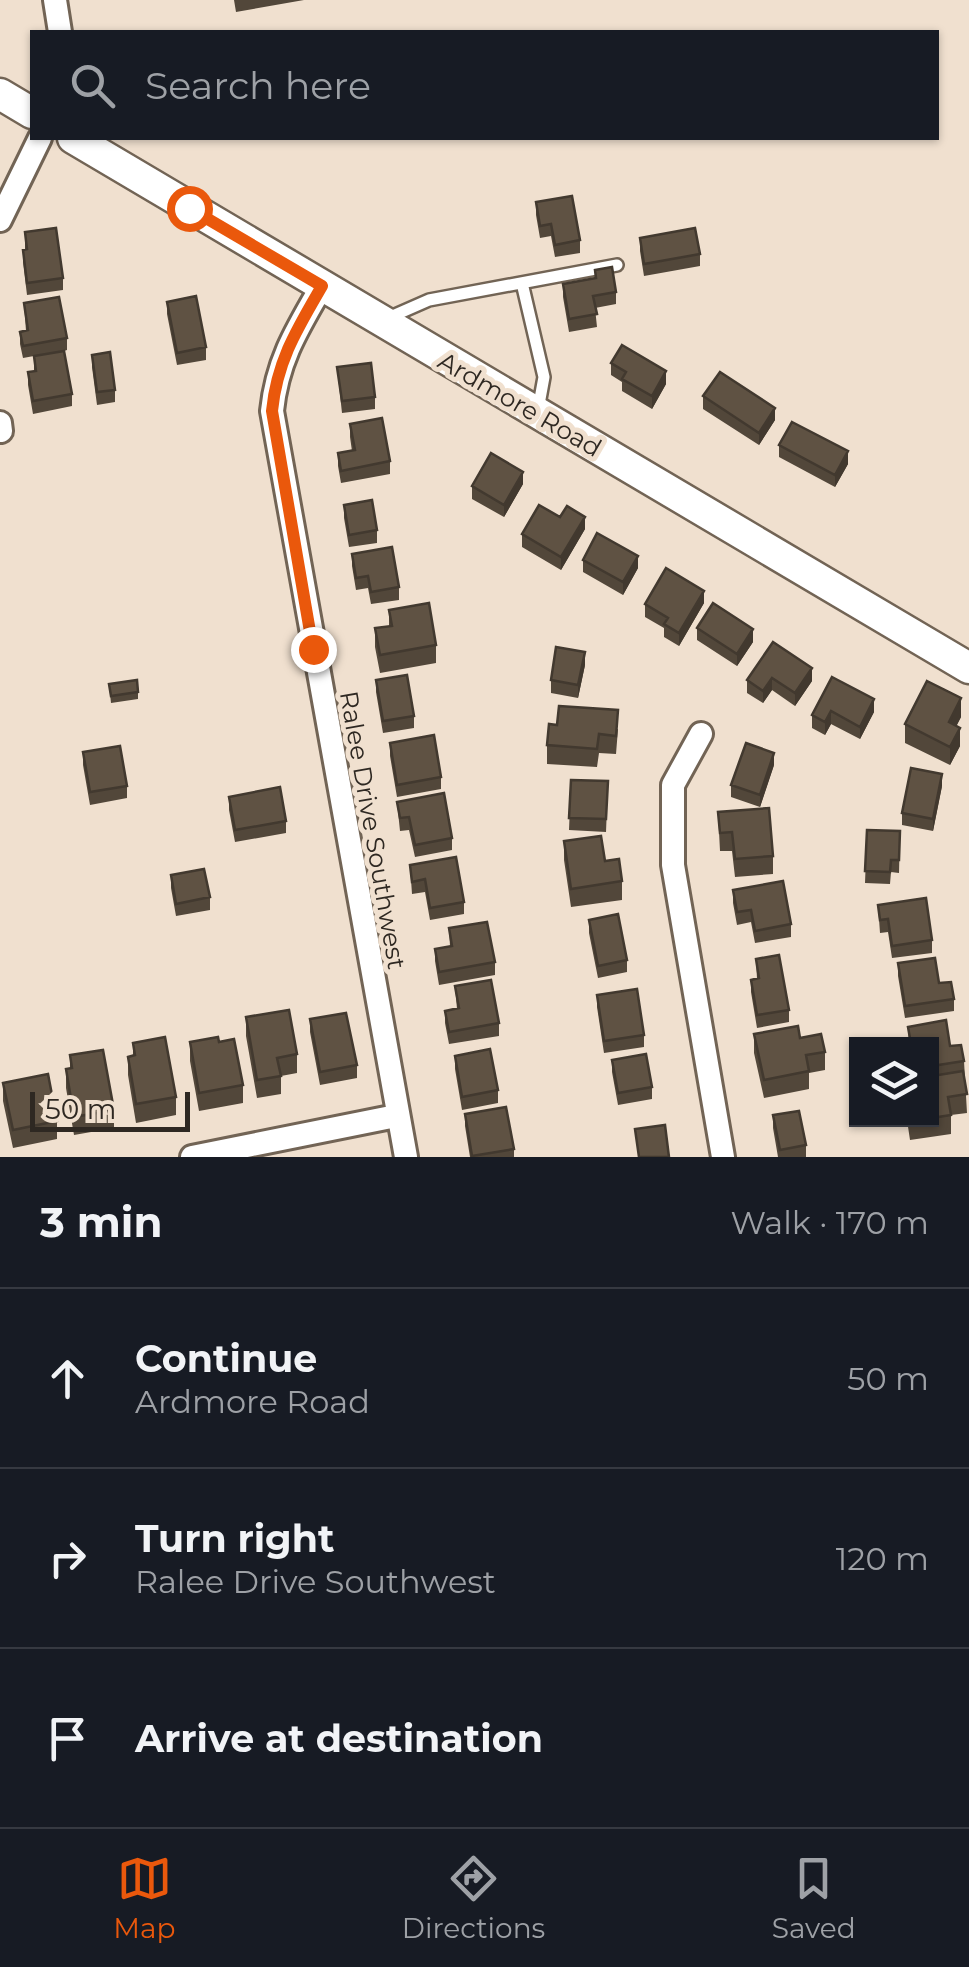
<!DOCTYPE html>
<html lang="en">
<head>
<meta charset="utf-8">
<style>
	body { margin:0; font-family:Montserrat,sans-serif; background:#242831; color:#f1f3f6 }
	.controls { position:absolute; right:30px; bottom:30px; display:grid; overflow:hidden; border-radius:0px; box-shadow:0 2px 8px #0004 }
	.controls button { width:90px; height:90px; display:grid; place-items:center; padding:0; border:0; border-bottom:2px solid #363941; background:#171b24; color:#f1f3f6; font:50px sans-serif }
	.scale { position:absolute; left:30px; bottom:25px; width:160px; box-sizing:border-box; padding-left:10px; border:5px solid #2e2822; border-top:0; font-size:28px; line-height:35px; white-space:nowrap; color:#2e2822; -webkit-text-stroke:8px #f0e0cf; paint-order:stroke }
	.stop { position:absolute; width:30px; height:30px; margin:-22px; border:8px solid #ea580c; border-radius:50%; background:#fff }
	.stop.end { background:#ea580c; border-color:#fff; box-shadow:0 2px 10px #0008 }
	.list { margin:0; padding:0; list-style:none }
	h2 { display:flex; justify-content:space-between; align-items:center; height:130px; margin:0; padding:0 40px; font-size:42px }
	h2 small { font-size:32px; font-weight:400; color:#9ea1a6 }
	.list li { display:grid; grid-template-columns:65px 1fr auto; gap:30px; align-items:center; box-sizing:border-box; height:180px; padding:0 40px; border-top:2px solid #363941 }
	.list b { display:block; font-size:38px; white-space:nowrap }
	.list p { margin:0; font-size:32px; white-space:nowrap; color:#9ea1a6 }
	.list em { font-size:32px; font-style:normal; color:#9ea1a6 }
	.icon { flex:none; width:55px; height:55px; fill:none; stroke:currentColor; stroke-width:2; stroke-linecap:round; stroke-linejoin:round }
	.map { position:relative; flex:none; width:969px; height:1157px; overflow:hidden }
	.search { position:absolute; background:#171b24; box-shadow:0 2px 8px #0004; left:30px; right:30px; top:30px; height:110px; display:flex; align-items:center; gap:25px; box-sizing:border-box; padding:0 35px; border-radius:0px; color:#9ea1a6; font-size:38px }
	.sheet { height:670px; background:#171b24 }
	nav { display:flex; justify-content:space-around; align-items:center; box-sizing:border-box; height:140px; border-top:2px solid #363941; background:#171b24; font-size:28px; color:#9ea1a6 }
	nav a { display:grid; justify-items:center; gap:5px }
	nav .on { color:#ea580c }
	.map>svg:first-child { display:block }
</style>
</head>
<body>
<div class="map">
<svg width="969" height="1157" viewBox="0 0 969 1157">
	<rect width="100%" height="100%" fill="#f0e0cf"/>
	<g fill="none" stroke-linecap="round" stroke-linejoin="round">
		<g stroke="#726455" stroke-width="16">
			<path id="lane" d="M522,283L544,377L538,410
				M388,318L429,300L617,265"/>
		</g>
		<g stroke="#726455" stroke-width="28">
			<path id="street" d="M55,0L60,32
				M0,220L40,138
				M322,286C297,329 277,361 272,411L406,1157
				M0,423L1,431
				M701,734L673,785V865L723,1157
				M192,1157L396,1116"/>
		</g>
		<g stroke="#726455" stroke-width="35">
			<path id="secondary" d="M0,94L32,113
				M73,138L969,668"/>
		</g>
		<use href="#lane" stroke="#fff" stroke-width="11"/>
		<use href="#street" stroke="#fff" stroke-width="22"/>
		<use href="#secondary" stroke="#fff" stroke-width="30"/>
	</g>
	<path fill="#52473a" d="M234,0H304L236,12Z
		M536,202L580,240V253L555,257L551,236L540,238L536,215Z
		M25,232L63,278V290L27,295L23,262V250L25,249Z
		M640,238L700,254V266L644,276L640,251Z
		M595,270L616,292V304L595,308L597,327L569,332L563,297V284L595,278Z
		M167,302L206,347V360L177,365L167,314Z
		M24,303L67,338V350L64,351L72,394V406L33,414L28,385V372L34,371V356L23,358L20,344V332L26,331Z
		M92,355L115,390V402L97,405L92,367Z
		M611,363L666,384L652,409L622,391V382L611,375Z
		M337,367L375,397V409L342,413Z
		M703,396L775,420L759,445L703,409Z
		M350,424L390,461V474L341,483L338,466V453L352,451L350,437Z
		M779,445L848,464L835,487L779,457Z
		M523,484L504,517L472,499V486Z
		M344,505L377,530V543L349,547L344,518Z
		M560,517L585,529L561,570L522,547V534Z
		M352,554L399,587V600L371,604L368,588L356,590L352,566Z
		M583,560L638,568L623,595L583,572Z
		M704,603L679,646L664,637V628L645,617V604Z
		M389,610L436,645V663L380,673L375,647V628L389,626Z
		M697,628L753,642L737,666L697,640Z
		M773,642L812,681L795,706L772,690L763,703L747,693V680Z
		M585,665L578,698L551,693V680Z
		M376,680L414,716V728L383,733L376,692Z
		M109,684L138,692V699L111,703Z
		M874,699V712L860,739L831,724L825,735L812,728V715Z
		M961,717L956,726L960,746L950,765L905,743V724Z
		M618,729L616,754L599,753L597,767L547,764V745Z
		M390,743L441,777V789L397,797L390,756Z
		M83,752L127,786V798L90,805L83,765Z
		M774,765L760,807L731,797V785Z
		M571,780L608,781L606,832L569,830Z
		M942,786L933,831L902,825V813Z
		M229,797L286,821V833L235,842L229,810Z
		M397,802L452,838V850L415,857L409,830L400,831Z
		M718,812L773,856V874L735,877L732,851H720Z
		M867,830L900,831L899,873L891,872L890,884L865,883Z
		M564,841L605,861L622,881V900L571,907L564,860Z
		M410,865L464,902V914L430,920L425,892L412,894Z
		M171,875L210,897V910L176,916L171,888Z
		M733,890L791,924V937L755,943L751,922L737,925L733,903Z
		M878,905L932,940V953L892,958L888,932L880,933Z
		M589,920L627,960V972L598,978L589,933Z
		M449,928L495,962V975L439,985L435,961V949L450,946Z
		M756,959L789,1010V1022L757,1028L751,992V980L757,979Z
		M898,963L939,983L954,999V1011L905,1018L898,976Z
		M455,986L499,1023V1036L449,1044L445,1023V1011L457,1009Z
		M597,995L644,1035V1047L604,1053L597,1007Z
		M246,1017L297,1054V1073L281,1076V1094L257,1098L246,1036Z
		M310,1019L357,1065V1078L320,1085L310,1032Z
		M908,1027L950,1046L964,1061L967,1113L951,1115V1134L910,1140L907,1120H932V1044H909Z
		M754,1034L800,1038L825,1052V1070L809,1073V1089L764,1098L754,1053Z
		M190,1042H219L243,1085V1103L199,1111L190,1061Z
		M133,1043L176,1097V1115L136,1123L128,1075V1057L133,1056Z
		M70,1055L114,1110V1128L74,1135L66,1088V1069H70Z
		M455,1056L498,1090V1103L462,1110L455,1069Z
		M612,1060L652,1087V1099L618,1105L612,1072Z
		M3,1083L57,1121V1139L13,1148L3,1101Z
		M465,1114L514,1149V1157H470L465,1126Z
		M773,1115L806,1145V1157H778L773,1128Z"/>
	<path fill="#42392f" d="M666,371V384L652,409V396Z
		M775,408V420L759,445V433Z
		M848,451V464L835,487V475Z
		M523,472V484L504,517V505Z
		M585,517V529L561,570V557Z
		M638,556V568L623,595V582Z
		M704,591V603L679,646V633Z
		M753,629V642L737,666V654Z
		M585,652V665L578,698V685Z
		M812,668V681L795,706V693Z
		M772,678V690L763,703V691Z
		M961,698V717L949,741V722Z
		M874,699V712L860,739V727Z
		M831,711V724L825,735V722Z
		M960,728V746L950,765V747Z
		M774,753V765L760,807V795Z
		M942,774V786L933,831V819Z"/>
	<path fill="#5f5243" stroke="#42392f" stroke-width="2.5" d="M572,196L580,240L555,245L551,224L540,226L536,202Z
		M56,228L63,278L27,283L23,250L27,249L25,232Z
		M695,228L700,254L644,264L640,238Z
		M612,267L616,292L593,296L597,314L569,319L563,284L596,278L595,270Z
		M196,296L206,347L177,353L167,302Z
		M59,297L67,338L23,346L20,332L28,330L24,303Z
		M622,345L666,371L652,396L622,379L626,372L611,363Z
		M64,351L72,394L33,401L28,372L36,371L34,356Z
		M110,352L115,390L97,392L92,355Z
		M371,363L375,397L342,401L337,367Z
		M720,372L775,408L759,433L703,396Z
		M382,418L390,461L341,471L338,453L355,450L350,424Z
		M792,422L848,451L835,475L779,445Z
		M491,453L523,472L504,505L472,486Z
		M372,500L377,530L349,535L344,505Z
		M539,505L560,517L567,506L585,517L561,557L522,534Z
		M597,533L638,556L623,582L583,560Z
		M392,547L399,587L371,592L368,576L356,578L352,554Z
		M666,568L704,591L679,633L664,624L668,618L645,604Z
		M429,603L436,645L380,655L375,628L392,626L389,610Z
		M713,603L753,629L737,654L697,628Z
		M773,642L812,668L795,693L772,678L763,691L747,680Z
		M556,647L585,652L578,685L551,680Z
		M407,675L414,716L383,721L376,680Z
		M832,677L874,699L860,727L831,711L825,722L812,715Z
		M137,680L138,692L111,696L109,684Z
		M927,681L961,698L949,722L960,728L950,747L905,724Z
		M559,706L618,710L616,736L599,734L597,749L547,745L549,724L557,725Z
		M434,735L441,777L397,785L390,743Z
		M746,743L774,753L760,795L731,785Z
		M120,746L127,786L90,792L83,752Z
		M911,768L942,774L933,819L902,813Z
		M571,780L608,781L606,819L569,818Z
		M280,787L286,821L235,830L229,797Z
		M444,793L452,838L415,845L409,817L400,818L397,802Z
		M769,808L773,856L735,859L732,832L720,833L718,812Z
		M867,830L900,831L899,860H891L890,872L865,871Z
		M601,836L605,861L619,859L622,881L571,889L564,841Z
		M456,857L464,902L430,908L425,879L412,882L410,865Z
		M204,869L210,897L176,904L171,875Z
		M783,881L791,924L755,931L751,910L737,912L733,890Z
		M926,898L932,940L892,946L888,919L880,920L878,905Z
		M618,914L627,960L598,966L589,920Z
		M487,922L495,962L439,972L435,949L452,946L449,928Z
		M779,955L789,1010L757,1015L751,980L759,978L756,959Z
		M935,958L939,983L951,982L954,999L905,1006L898,963Z
		M491,980L499,1023L449,1032L445,1011L459,1008L455,986Z
		M637,989L644,1035L604,1041L597,995Z
		M289,1010L297,1054L277,1058L281,1076L257,1080L246,1017Z
		M346,1013L357,1065L320,1072L310,1019Z
		M946,1020L950,1046L961,1045L964,1061L932,1066V1044H911L908,1027Z
		M798,1026L800,1038L821,1034L825,1052L806,1055L809,1071L764,1080L754,1034Z
		M165,1037L176,1097L136,1104L128,1057L135,1055L133,1043Z
		M218,1037L219,1042L234,1039L243,1085L199,1093L190,1042Z
		M490,1049L498,1090L462,1097L455,1056Z
		M103,1050L114,1110L74,1117L66,1069L72,1068L70,1055Z
		M646,1054L652,1087L618,1093L612,1060Z
		M963,1071L967,1094L948,1097L951,1115L932,1118V1076Z
		M48,1074L57,1121L13,1130L3,1083Z
		M506,1107L514,1149L472,1156L465,1114Z
		M799,1111L806,1145L780,1150L773,1115Z
		M665,1125L669,1157H639L635,1129Z"/>
	<g fill="none" stroke-linecap="round" stroke-linejoin="round">
		<path stroke="#ea580c" stroke-width="12" d="M189,208L322,286C297,329 277,361 272,411L313,649"/>
	</g>
	<g text-anchor="middle" dominant-baseline="central" stroke-width="10" stroke-linejoin="round" paint-order="stroke">
		<g font-size="25" fill="#2e2822" stroke="#f0e0cf">
			<text transform="translate(520 404) rotate(30)">Ardmore Road</text>
			<text transform="translate(373 830) rotate(80)">Ralee Drive Southwest</text>
		</g>
	</g>
</svg>
<div class="controls">
<button><svg class="icon" aria-label="layers" viewBox="0 0 24 24"><path d="M12 4l9 5-9 5-9-5zM3 14l9 5 9-5"/></svg></button>
</div>
<div class="scale">50 m</div>
<div class="stop" style="left:189px;top:208px"></div>
<div class="stop end" style="left:313px;top:649px"></div>
<div class="search"><svg class="icon" aria-label="search" viewBox="0 0 24 24"><circle cx="10" cy="10" r="6"/><path d="M15 15l6 6"/></svg>Search here</div>
</div>
<section class="sheet">
<h2>3 min<small>Walk · 170 m</small></h2>
<ul class="list">
<li><svg class="icon" aria-label="ahead" viewBox="0 0 24 24"><path d="M12 20V5M6 11l6-6 6 6"/></svg><div><b>Continue</b><p>Ardmore Road</p></div><em>50 m</em></li>
<li><svg class="icon" aria-label="right" viewBox="0 0 24 24"><path d="M7 20v-9h11M14 6l5 5-5 5"/></svg><div><b>Turn right</b><p>Ralee Drive Southwest</p></div><em>120 m</em></li>
<li><svg class="icon" aria-label="arrive" viewBox="0 0 24 24"><path d="M6 21V4h12l-3 4 3 4H6"/></svg><div><b>Arrive at destination</b></div></li>
</ul>
</section>
<nav>
<a class="on"><svg class="icon" aria-label="map" viewBox="0 0 24 24"><path d="M3 6l6-2 6 2 6-2v14l-6 2-6-2-6 2zM9 4v14M15 6v14"/></svg>Map</a>
<a><svg class="icon" aria-label="directions" viewBox="0 0 24 24"><path d="M12 3l9 9-9 9-9-9zM9 14v-3h6M13 9l2 2-2 2"/></svg>Directions</a>
<a><svg class="icon" aria-label="saved" viewBox="0 0 24 24"><path d="M7 4h10v16l-5-4-5 4z"/></svg>Saved</a>
</nav>
</body>
</html>
